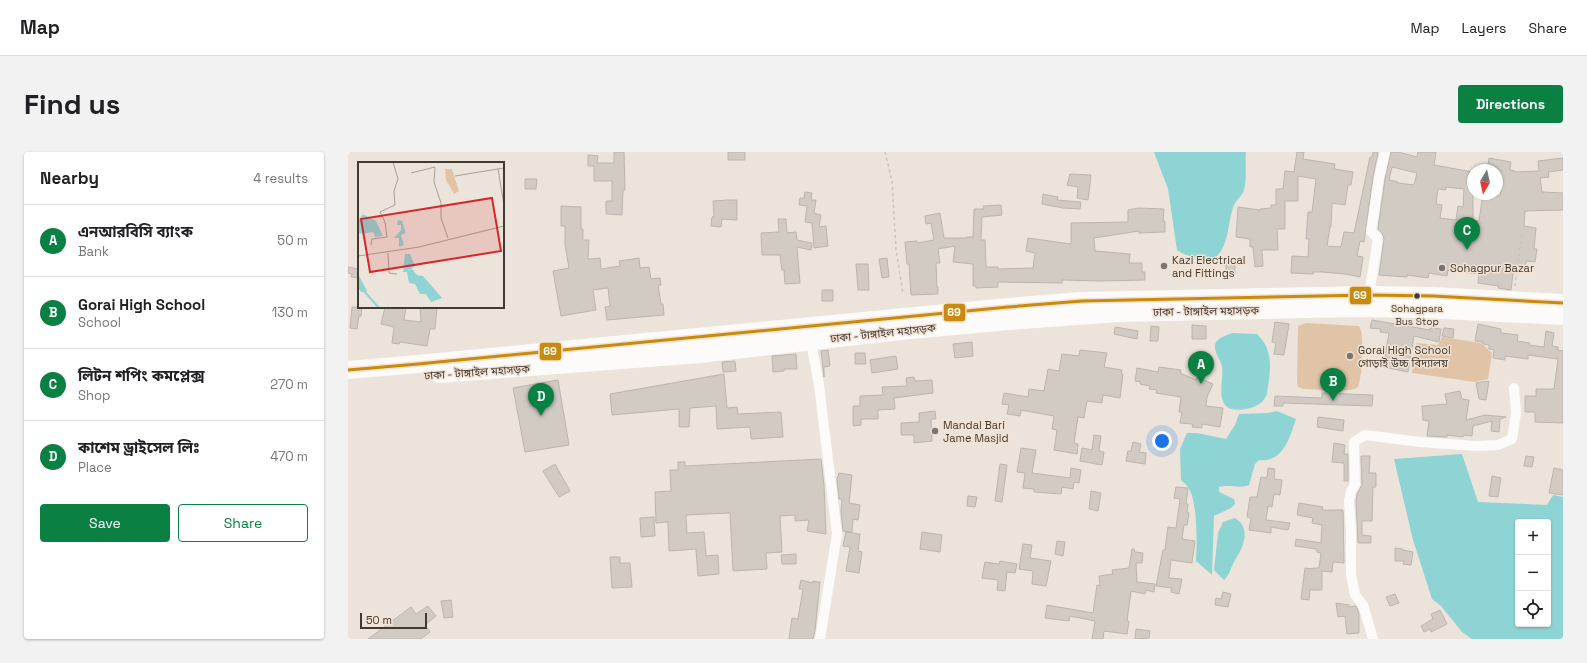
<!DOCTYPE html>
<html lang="en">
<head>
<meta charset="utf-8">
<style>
	body { margin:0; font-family:"Space Grotesk","Noto Sans Bengali",sans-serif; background:#f2f2f2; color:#202124 }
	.controls { position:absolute; right:12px; bottom:12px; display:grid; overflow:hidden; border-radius:4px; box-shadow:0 1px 3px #0004 }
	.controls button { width:36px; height:36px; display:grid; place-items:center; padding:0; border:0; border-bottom:1px solid #e0e0e0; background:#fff; color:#202124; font:20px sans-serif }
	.compass { position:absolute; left:1119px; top:12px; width:36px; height:36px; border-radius:50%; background:#fff; box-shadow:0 1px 3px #0004; rotate:189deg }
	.scale { position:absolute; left:12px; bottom:10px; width:67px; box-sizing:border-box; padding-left:4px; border:2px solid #403a33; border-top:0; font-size:11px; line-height:14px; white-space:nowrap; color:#403a33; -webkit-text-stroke:3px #f4e3d3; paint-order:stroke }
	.you { position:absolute; left:814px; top:289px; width:14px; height:14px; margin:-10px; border:3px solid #fff; border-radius:50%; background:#1a73e8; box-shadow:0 0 0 6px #1a73e833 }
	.badge { display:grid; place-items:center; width:26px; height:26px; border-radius:50%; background:#0b8043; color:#fff; font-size:13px; font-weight:700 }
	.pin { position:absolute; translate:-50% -33px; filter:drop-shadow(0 1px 2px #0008) }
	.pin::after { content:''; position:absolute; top:21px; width:14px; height:12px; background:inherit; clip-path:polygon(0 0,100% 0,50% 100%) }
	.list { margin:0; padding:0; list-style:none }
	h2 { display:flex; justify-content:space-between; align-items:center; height:52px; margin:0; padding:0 16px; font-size:17px }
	h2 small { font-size:13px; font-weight:400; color:#757577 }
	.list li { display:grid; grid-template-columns:26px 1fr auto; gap:12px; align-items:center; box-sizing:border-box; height:72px; padding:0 16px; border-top:1px solid #e0e0e0 }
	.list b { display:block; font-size:15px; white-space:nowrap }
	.list p { margin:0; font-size:13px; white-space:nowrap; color:#757577 }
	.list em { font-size:13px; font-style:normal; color:#757577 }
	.actions { display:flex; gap:8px; padding:12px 16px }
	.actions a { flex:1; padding:9px 0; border:1px solid #0b8043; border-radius:4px; text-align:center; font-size:14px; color:#0b8043 }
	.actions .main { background:#0b8043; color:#fff }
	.icon { flex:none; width:22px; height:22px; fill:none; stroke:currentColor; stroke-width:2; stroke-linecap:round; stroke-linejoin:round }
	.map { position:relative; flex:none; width:1215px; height:487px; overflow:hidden; border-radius:4px }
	header { display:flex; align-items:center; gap:24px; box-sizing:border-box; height:56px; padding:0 20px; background:#fff; border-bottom:1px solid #e0e0e0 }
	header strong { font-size:19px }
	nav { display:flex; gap:22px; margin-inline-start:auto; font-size:14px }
	.intro { display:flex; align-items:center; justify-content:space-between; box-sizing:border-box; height:96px; padding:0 24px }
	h1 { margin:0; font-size:28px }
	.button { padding:10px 18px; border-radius:4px; background:#0b8043; color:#fff; font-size:14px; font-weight:700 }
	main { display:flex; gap:24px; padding:0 24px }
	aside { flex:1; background:#fff; border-radius:4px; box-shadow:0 1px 3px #0004 }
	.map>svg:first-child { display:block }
</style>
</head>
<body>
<header>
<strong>Map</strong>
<nav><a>Map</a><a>Layers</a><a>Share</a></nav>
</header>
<div class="intro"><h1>Find us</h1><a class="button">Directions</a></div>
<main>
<aside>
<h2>Nearby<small>4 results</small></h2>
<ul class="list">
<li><span class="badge">A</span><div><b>এনআরবিসি ব্যাংক</b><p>Bank</p></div><em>50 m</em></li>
<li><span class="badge">B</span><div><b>Gorai High School</b><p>School</p></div><em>130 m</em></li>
<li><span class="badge">C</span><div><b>লিটন শপিং কমপ্লেক্স</b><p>Shop</p></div><em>270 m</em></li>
<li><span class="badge">D</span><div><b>কাশেম ড্রাইসেল লিঃ</b><p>Place</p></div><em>470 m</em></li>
</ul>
<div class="actions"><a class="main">Save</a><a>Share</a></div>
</aside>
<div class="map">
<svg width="1215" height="487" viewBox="0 0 1215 487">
	<rect width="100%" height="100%" fill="#ece3db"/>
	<path fill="#e1c4a8" d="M958,171L1011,174C1017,182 1014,226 1010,235C1001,242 968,237 956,237L950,235L949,230L950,174Z
		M1094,185L1133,191L1144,201L1140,227L1127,230L1064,221L1068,191L1090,193Z"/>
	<path fill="#8ed4d4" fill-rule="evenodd" d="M806,0H898C897,12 899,26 896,38C894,44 888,48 886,53C879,71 882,93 867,106C854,107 840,106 829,98L820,37Z
		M884,181L909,182C927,199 922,220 919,242C917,246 915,250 911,252C904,257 885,261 878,254C869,244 876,226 874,214C872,207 864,198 868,190C872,185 879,183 884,181Z
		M929,259L948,267C942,285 935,311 911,308L907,312L901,333C892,337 881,332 871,335V340L886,347L887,352L883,356L866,364L864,423L848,409C849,392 850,349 840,335C838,332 835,330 833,328L832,297L839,281H849L878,287L887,273L891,262L920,261Z
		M1114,302L1130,350L1199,353L1205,343L1215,345V487H1124L1114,480L1093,454L1084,447L1065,388L1046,307ZM1170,370H1200V472H1170Z
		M887,366C904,376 895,396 887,408C883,415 882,422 876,428L866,418L870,381L875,370Z"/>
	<path fill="#d2cbc4" stroke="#bcb5af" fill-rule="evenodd" d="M266,0H276L277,38H275L274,63L258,62V49H264V29H246V14H240V3L250,4L249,11H266Z
		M380,0H397V8H380Z
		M949,0H956L955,7L987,12L986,17L1005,20L1003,33H1000L997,53L984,51L983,75H982L979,94L993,95L996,80L1006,81L1022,5H1024L1025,0H1030L1025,25L1016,90L1012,89L1009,104L1015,105L1012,125L997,122L974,120H965V122L943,121L944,104L960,105L961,87H958L960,60H964L968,27L950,24V49H937V77H929L930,98H914L915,114L907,115L905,95H902V87L888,85L890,55L912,58V57L923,56V53H928V37H935L937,19L946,20Z
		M1043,0H1050L1069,5L1070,0H1088L1086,13L1125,20V69H1131L1135,42L1152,44L1155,27L1149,26V18H1139L1141,6L1163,10L1162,18L1167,19V20L1191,19L1190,9L1215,6V18L1200,20L1201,25L1192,26L1194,40L1215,41V58L1177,59L1176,74L1188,76L1186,97H1189L1187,110L1178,109V115L1166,114L1163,138L1150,136L1151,134L1130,131L1131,122L1100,118L1099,124L1081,121L1080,126L1059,123V125L1031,123L1036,87L1034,81L1030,77L1037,27ZM1044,15L1069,21L1066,33L1050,31V30L1041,28ZM1098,35L1116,37L1115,55L1110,54L1108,68L1092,66L1094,53L1088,52L1090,37L1098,38Z
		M722,22L743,23L740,48L729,46L730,35L719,33Z
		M177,27H189L188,37H177Z
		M457,40L464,41L463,48H468L466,61L473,63L471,75L478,74L480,94L466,96L464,71L457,70L459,54L451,53L452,46H456Z
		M695,42L710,45L709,48L733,50L732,57L715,56L694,52Z
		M380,48H389V68L374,67L373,75L363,74L364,65H366L365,49Z
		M653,53L654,63L634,65L633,88H637L638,115H650V117L685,116L687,101L678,99L680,86L723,92V71L780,70V58L790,56L816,57L815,69H817V80L791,81V79L746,86L747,99L782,102L781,111H794V120H797V128L753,129L714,128V131L650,130V135L628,136V134H625V112L605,110L607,94L590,97L592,111H588L589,135H590V142L563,143L561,112H559L557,90L569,89V91L586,88L583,71L578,72L577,64L592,61L596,86H618V85H625L626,57H636L635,54Z
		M213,54L233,55V77H235V88H241L240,107L252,106L253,117L272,114L271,109L291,106L292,116L301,115L303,127L312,126L313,133H310L313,152H315L316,163L259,168L257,155L262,154L260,136L245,138L248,158L213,164L205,119L221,116L217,93V74H213Z
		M430,67H438L439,81L448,80L449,88L464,91L463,98L449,95L452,131L437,132L436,118H434L432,103H414L413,81L431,80Z
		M539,106L541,125L534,126L531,107Z
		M878,108H887V122H878Z
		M508,112H520L521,138H510Z
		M0,115L11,117L10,126L3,125L4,122L0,121Z
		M474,138H485V149H474Z
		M4,155H14L13,164H11L9,177L2,176Z
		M37,155H58L56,168L73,170L72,155H89L87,177H82L79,194L52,190L51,192L44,191L46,175L33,172Z
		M1024,168L1082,178V176L1093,177L1091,190L1066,184L1060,220L1035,215L1041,181L1032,180L1033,177L1022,176Z
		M927,170L941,172L936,203L926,202L928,191L924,190Z
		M1130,172L1153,177V181L1170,183L1169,189L1182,191L1181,193L1196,195L1198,179L1206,181L1204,194L1210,195V198L1215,199V271L1187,270V260H1177V244H1188V237H1206L1210,207L1180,203V207L1157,204V208L1145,206L1146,198L1141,197V193L1135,192V190L1127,189Z
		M844,173L858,174V187H844Z
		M803,174L811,175L810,189H802Z
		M767,175L790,179L789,187L766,182Z
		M1096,176L1106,177L1105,186L1094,184Z
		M624,190L625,204L607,206L605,192Z
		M480,198L482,214L476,215V225L473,199Z
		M732,198L759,201L756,215L774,218L773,222H775L772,246L755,243L754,251L739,249L736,266L730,265L726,291L730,292L729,302L706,298L709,278L704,277L706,264L673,258L672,264L659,262L661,253L654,252L656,241L680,245L681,237L696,239L700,217L711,219L714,202L731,204Z
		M507,201H517L518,212H507Z
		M448,202L449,217H436V219L425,220L424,204Z
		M548,204L550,217L524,221L522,208Z
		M387,209L388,219L375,220L374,210Z
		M811,215L833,218L832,221L848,228L849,225L865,232L859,245L858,254L875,256L872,275L854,272V276L844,275L845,272L832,271L834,260H831L833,245L808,241L809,238L801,237L802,234L792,232L793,230L787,229L789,216L810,220Z
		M376,222L379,256L389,255L390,262L433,260L435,285L403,287L402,275L369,277L368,254L342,256L341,275H331V257L264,263L262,242Z
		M566,225L567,229L584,228L585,241L546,246L547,257L530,258V267H513V273L505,274V254H512V244L535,243L534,235L559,234L558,226Z
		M210,228L221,293L177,300L165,236Z
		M1141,229L1138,248L1131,247L1128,231Z
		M1112,239L1114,247L1121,248L1118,268L1137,263L1158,265L1152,267L1151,280L1143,279L1144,269L1125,274L1124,284L1116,283L1115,285L1099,283V285L1079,284L1081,269L1075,268L1074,254L1099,252L1097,242Z
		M974,241L1025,243L1024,254L935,251V254H926L927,244L974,246Z
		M587,259L588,267H583L584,289L566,291V283H553V271L571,270V261Z
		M970,265L996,268L995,279L969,275Z
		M746,283L753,284L751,299L756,300L754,313L732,309L734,296L744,298Z
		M785,290L793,292L791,300L798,301L797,312L778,309L780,299H783Z
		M986,291L997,293L996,302H1000V329H996V311L984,310Z
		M673,296L688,298L684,321L722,326L723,316L733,318L731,331L726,330L725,337L714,335L713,342L686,340V337L675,336L677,321L669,320Z
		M1013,304H1022L1021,321H1028V335H1025L1024,369H1014V383L1023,384V391H1010L1008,349L1009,342L1014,333Z
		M1178,304L1186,305L1184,315L1176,314Z
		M473,307L476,333L478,382L459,379L461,368L447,369V363L432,364L434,400L418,401L419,417L385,419L382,361L338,363L339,381L356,380L358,404L370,403L371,422L350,424L348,397L321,399L320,370L308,371L307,340L323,339L322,318H330V310H337V314Z
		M207,312L222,339L211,345L195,319Z
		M652,312L659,313L654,350L647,349Z
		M920,316L927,317L926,327L934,328L932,343L926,342L924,355L920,354L918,368L942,371L940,378L923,375V381L901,378L903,366L899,365L902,345H909L913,325L919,326Z
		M1206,316L1215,318V343L1201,341Z
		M491,321L504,323L501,351L512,353L510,368L505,367L504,380L495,379L493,359L494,347H491L489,327Z
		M1144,324L1153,326L1150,345L1141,344Z
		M828,335L840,336L838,352H840L839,360L841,361L839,373H836L834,387L847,389L844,411L823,408L821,426L834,427L831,442L823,440L824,436L808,434L815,398H817L820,375L828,376L832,347L826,346Z
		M743,339L753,341L750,359L741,357Z
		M620,344L629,345L627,355L619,354Z
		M951,351L975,355L974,358H995L996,411L985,410L984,420L974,419V438H962L961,448L953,447L957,416L965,417V416H971L973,401L969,400V397L947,394L948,387L973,391L974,373L964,371L965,366L949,363Z
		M306,365L307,384L293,385L292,366Z
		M498,380L512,382L510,399L514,400L511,421L498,419L502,395L495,394Z
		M574,380L594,383L592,400L572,397Z
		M709,389L717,390L715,404L707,402Z
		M675,392L684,393L682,406L703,409L698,434L684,432L685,419L671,417Z
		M1047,396L1055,397V398L1065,400L1063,413L1055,412L1056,409H1047Z
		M784,397H786L787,400L795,401L794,411H788L789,430L807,432L806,440L798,438L797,442L783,439L779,469H781L779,482L756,479L755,487H744L747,469L722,464L721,469L697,466L699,453L745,461L749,433L752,434L751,424L765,422L764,418L781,416Z
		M448,402V412H434L433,403Z
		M262,405H272V411H282L284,435L264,436Z
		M652,409L669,412L667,421L659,420L657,439L649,438L650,428L634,426L637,410L651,412Z
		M453,428L465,431V429L472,430L467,478L465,487H441L444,466L450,467L455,437H451Z
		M875,440L883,442L880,455L867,453L868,446L873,447Z
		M1047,442L1051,451L1042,454L1038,445Z
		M103,448L105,465L96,466L93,449Z
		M988,451L1001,453V455L1007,454L1009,456L1011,462V481L999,482L997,464L990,465Z
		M80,454L88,464L77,473L82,480L73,487H20L63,455L68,462Z
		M1092,458L1099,472L1083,480L1082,477L1076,480L1073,474L1085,467L1083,462Z
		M788,477L802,479L801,486L787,487Z"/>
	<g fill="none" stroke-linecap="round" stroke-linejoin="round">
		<path stroke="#c8c4c1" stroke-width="1.5" stroke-dasharray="3 3" stroke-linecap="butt" d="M537,0L544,29L548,97L555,142
			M1167,134L1174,81"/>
		<path stroke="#fcfbfa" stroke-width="10" d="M1021,143L1030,86L1023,80L1031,26L1037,0
			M463,190L471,233L489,382L472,487
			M1025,487L1015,453L1007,443L1003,422V377L1001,349L1003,339L1007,333L1006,290L1017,283L1072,290L1129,294L1150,293L1164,287L1168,261L1166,236"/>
		<path stroke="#fcfbfa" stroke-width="18" d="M0,218L70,212L660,155L734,149L1021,143L1085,144L1215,151
			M91,222L352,202L552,179L661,169L770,161L1006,156L1075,157L1215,164"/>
		<g stroke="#f4e3d3" stroke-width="6">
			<path id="bus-1" d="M0,218L70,212L660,155L734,149L1021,143L1085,144L1215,151"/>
		</g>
		<use href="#bus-1" stroke="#c98b0d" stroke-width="3"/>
	</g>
	<g fill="#7c756e" stroke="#f4e3d3" stroke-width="1.5">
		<circle cx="816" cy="114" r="4"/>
		<circle cx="1094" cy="116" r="4"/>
		<circle cx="1002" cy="204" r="4"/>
		<circle cx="587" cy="279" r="4"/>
	</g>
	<circle fill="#403a33" stroke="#f4e3d3" stroke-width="1.5" cx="1069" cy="144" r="3.5"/>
	<g text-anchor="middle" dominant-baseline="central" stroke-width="3" stroke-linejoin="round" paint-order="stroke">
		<g font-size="10" fill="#403a33" stroke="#f4e3d3">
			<text x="1069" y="156">Sohagpara<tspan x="1069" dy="13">Bus Stop</tspan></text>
		</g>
		<g font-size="11" fill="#403a33" stroke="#f4e3d3" text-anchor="start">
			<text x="824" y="108">Kazi Electrical<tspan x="824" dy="13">and Fittings</tspan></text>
			<text x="1102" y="116">Sohagpur Bazar</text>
			<text x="1010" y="198">Gorai High School<tspan x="1010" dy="13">গোড়াই উচ্চ বিদ্যালয়</tspan></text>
			<text x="595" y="273">Mandal Bari<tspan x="595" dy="13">Jame Masjid</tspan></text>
		</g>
		<g font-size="11" fill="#403a33" stroke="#f4e3d3">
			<text transform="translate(858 159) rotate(-1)">ঢাকা - টাঙ্গাইল মহাসড়ক</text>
			<text transform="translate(535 181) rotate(-6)">ঢাকা - টাঙ্গাইল মহাসড়ক</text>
			<text transform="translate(129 220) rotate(-4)">ঢাকা - টাঙ্গাইল মহাসড়ক</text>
		</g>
	</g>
	<g transform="translate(10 10)">
		<rect width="146" height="146" fill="#ece3db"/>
		<path d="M87,7H94L101,29L96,32L88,18Z" fill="#e1c4a8"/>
		<path d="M5,52L18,59L25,74L17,75L15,70L4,72L0,70V59ZM40,58L44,59L48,71L43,73L46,83L41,85V76H36L43,68V63H39ZM0,88L1,114L9,129L3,130L0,125ZM47,92H52L57,104L49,110L54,107L59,113L65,114L84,136L73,140L68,132H62L57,122L51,121L49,110H45Z" fill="#8ed4d4"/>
		<path fill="none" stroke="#8ed4d4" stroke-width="2" d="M6,129L21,146"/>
		<path fill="none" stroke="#a79f98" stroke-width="1" d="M140,7L146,43M53,11L77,5L76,20L83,41V56L90,76M97,14L146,6M13,83L14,77L29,75L27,60L22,50L37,43L36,29L40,17L35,0M30,91L31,111L39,112M0,94L61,85L146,64"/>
		<path fill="#d62828" fill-opacity="0.15" stroke="#d62828" stroke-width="2" d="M134,36L143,89L12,110L3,57Z"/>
		<rect width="146" height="146" fill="none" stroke="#403a33" stroke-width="2"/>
	</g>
	<g stroke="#f4e3d3" stroke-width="1.5">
		<rect x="1001" y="134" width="23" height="19" rx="4" fill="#c98b0d"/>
		<rect x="595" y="151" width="23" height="19" rx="4" fill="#c98b0d"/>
		<rect x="191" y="190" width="23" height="19" rx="4" fill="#c98b0d"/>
	</g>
	<g font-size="11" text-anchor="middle" font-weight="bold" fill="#fff">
		<text x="1012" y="147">69</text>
		<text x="606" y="164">69</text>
		<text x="202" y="203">69</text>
	</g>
</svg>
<div class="controls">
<button>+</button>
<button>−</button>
<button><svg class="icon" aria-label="locate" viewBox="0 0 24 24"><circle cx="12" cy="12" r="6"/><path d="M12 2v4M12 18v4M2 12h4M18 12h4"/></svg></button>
</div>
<svg class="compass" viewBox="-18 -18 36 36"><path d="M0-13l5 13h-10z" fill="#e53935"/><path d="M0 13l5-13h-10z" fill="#757577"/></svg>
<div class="scale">50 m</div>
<div class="you"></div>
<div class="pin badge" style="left:853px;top:232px">A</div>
<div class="pin badge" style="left:985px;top:249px">B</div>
<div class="pin badge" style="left:1119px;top:98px">C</div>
<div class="pin badge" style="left:193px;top:264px">D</div>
</div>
</main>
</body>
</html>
